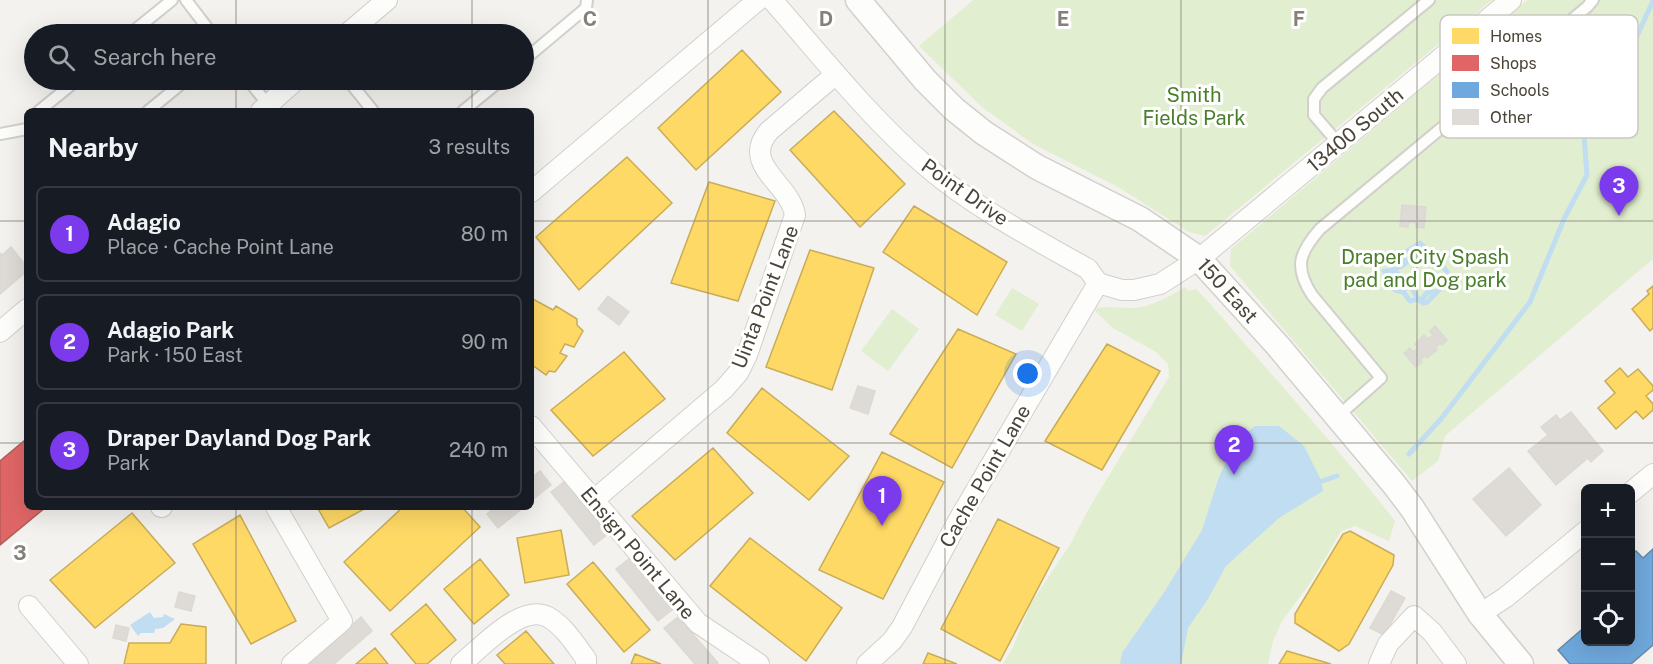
<!DOCTYPE html>
<html lang="en">
<head>
<meta charset="utf-8">
<style>
	body { margin:0; font-family:"Public Sans",sans-serif; background:#242831; color:#f1f3f6 }
	.controls { position:absolute; right:18px; bottom:18px; display:grid; overflow:hidden; border-radius:9px; box-shadow:0 6px 24px #0002 }
	.controls button { width:54px; height:54px; display:grid; place-items:center; padding:0; border:0; border-bottom:2px solid #363941; background:#171b24; color:#f1f3f6; font:30px sans-serif }
	.you { position:absolute; left:1028px; top:374px; width:21px; height:21px; margin:-15px; border:4px solid #fff; border-radius:50%; background:#1a73e8; box-shadow:0 0 0 9px #1a73e833 }
	.badge { display:grid; place-items:center; width:39px; height:39px; border-radius:50%; background:#7c3aed; color:#fff; font-size:20px; font-weight:700 }
	.pin { position:absolute; translate:-50% -50px; filter:drop-shadow(0 2px 3px #0008) }
	.pin::after { content:''; position:absolute; top:32px; width:21px; height:18px; background:inherit; clip-path:polygon(0 0,100% 0,50% 100%) }
	.list { margin:0; padding:0; list-style:none }
	h2 { display:flex; justify-content:space-between; align-items:center; height:78px; margin:0; padding:0 24px; font-size:26px }
	h2 small { font-size:20px; font-weight:400; color:#9ea1a6 }
	.list li { display:grid; grid-template-columns:39px 1fr auto; gap:18px; align-items:center; box-sizing:border-box; height:96px; margin:0 12px 12px; padding:0 12px; border:2px solid #363941; border-radius:9px }
	.list b { display:block; font-size:22px; white-space:nowrap }
	.list p { margin:0; font-size:20px; white-space:nowrap; color:#9ea1a6 }
	.list em { font-size:20px; font-style:normal; color:#9ea1a6 }
	.icon { flex:none; width:33px; height:33px; fill:none; stroke:currentColor; stroke-width:2; stroke-linecap:round; stroke-linejoin:round }
	.map { position:relative; flex:none; width:1653px; height:664px; overflow:hidden }
	.search { position:absolute; background:#171b24; box-shadow:0 6px 24px #0002; left:24px; top:24px; width:510px; height:66px; display:flex; align-items:center; gap:15px; box-sizing:border-box; padding:0 21px; border-radius:33px; color:#9ea1a6; font-size:22px }
	.panel { position:absolute; background:#171b24; box-shadow:0 6px 24px #0002; left:24px; top:108px; width:510px; height:402px; border-radius:9px }
	.map>svg:first-child { display:block }
</style>
</head>
<body>
<div class="map">
<svg width="1653" height="664" viewBox="0 0 1653 664">
	<rect width="100%" height="100%" fill="#f4f2ee"/>
	<path fill="#e1eecf" d="M973,0H1492L1205,236L1189,232L1118,187L1033,144L982,107L919,46Z
		M1527,0H1653V259L1445,436L1438,461L1412,481L1230,266L1231,249Z
		M1185,287L1189,291L1196,289L1205,298C1269,372 1335,444 1395,521L1389,541L1355,526L1341,531L1311,582L1282,621L1273,641L1268,664H1003L1013,647L1030,605L1071,543L1088,510L1169,377L1168,364L1156,352L1113,328L1095,311L1097,308C1109,306 1119,308 1131,308C1150,308 1169,297 1185,287Z
		M1012,288L1039,304L1022,331L995,315Z
		M892,309L919,329L888,371L861,351Z"/>
	<path fill="#c0ddf1" d="M1255,426H1279L1304,446L1321,480L1323,491L1279,518L1226,566L1208,599L1188,628L1181,664H1120L1122,653L1165,591L1202,530L1219,477L1235,443Z
		M150,612L154,618L163,617L164,614L175,619L163,628L155,629L154,633H141L138,636L130,625Z"/>
	<path fill="#ffd966" stroke="#c9ac58" stroke-width="1.5" d="M742,50L781,92L696,170L658,128Z
		M834,111L905,184L860,227L790,150Z
		M627,157L672,203L579,290L536,237Z
		M709,182L775,201L738,301L671,283Z
		M914,206L1007,262L977,315L883,252Z
		M810,250L874,268L832,390L766,367Z
		M1653,286V328L1650,331L1632,309L1649,294L1647,291Z
		M531,298L553,310L556,306L577,319V325L583,331L574,347L565,344L560,353L567,356L555,372L549,371L546,375L531,364Z
		M958,329L1016,354L952,468L890,434Z
		M1107,344L1160,371L1102,470L1045,441Z
		M624,352L665,399L593,456L551,410Z
		M1620,368L1628,377L1638,369L1653,386V390L1646,396L1653,404V410L1643,419L1636,411L1616,429L1598,408L1615,393L1605,381Z
		M762,388L849,456L809,500L727,433Z
		M713,448L753,493L675,560L632,516Z
		M882,452L944,482L883,599L819,570Z
		M317,507H368L329,528Z
		M403,507H462L480,527L390,611L344,562Z
		M132,513L175,563L95,628L50,580Z
		M240,515L296,621L251,644L193,544Z
		M998,519L1059,548L1000,661L941,629Z
		M561,530L569,575L525,583L517,538Z
		M1350,531L1394,555L1393,565L1349,644L1339,651L1295,623V614L1343,534Z
		M750,538L842,608L806,661L710,586Z
		M480,559L509,595L474,624L444,589Z
		M593,562L650,630L624,652L567,584Z
		M426,604L456,640L427,664H416L391,634Z
		M181,624L206,627V664H124L129,643H170Z
		M526,631L554,664H505L497,655Z
		M375,648L388,664H356Z
		M1287,651L1331,664H1279Z
		M928,653L957,664H923Z
		M635,654L661,664H631Z"/>
	<path fill="#e06666" stroke="#b35c58" stroke-width="1.5" d="M25,440L27,443V507H46L0,545V461Z"/>
	<path fill="#6fa8dc" stroke="#648aab" stroke-width="1.5" d="M1653,549V645L1631,664H1570L1558,650L1586,626V642H1630V555L1636,551L1643,558Z"/>
	<g fill="none" stroke-linecap="round" stroke-linejoin="round">
		<path stroke="#c0ddf1" stroke-width="5" d="M1416,247L1426,262L1432,264
			M1403,265L1407,262L1414,249
			M1392,270L1402,266L1404,253L1420,243L1427,250L1433,264L1444,268L1447,272
			M1384,271C1401,271 1405,277 1404,293L1410,301L1418,299L1423,303L1427,302L1447,282
			M1386,271L1395,290L1403,292
			M1405,284L1411,287L1418,299
			M1420,301L1428,292H1436
			M1409,454L1441,419L1530,302L1564,219L1587,175L1584,135L1612,73L1637,36L1653,1
			M1316,483L1337,476"/>
	</g>
	<path fill="#dedbd6" stroke="#dcd9d4" stroke-width="1.5" d="M1402,205L1426,207L1424,228L1416,227V223L1409,222L1408,227L1400,226Z
		M11,247L27,267V271L0,294V253L2,255Z
		M608,296L629,312L619,325L598,309Z
		M1435,326L1447,340L1442,345L1440,343L1435,348L1437,350L1427,358L1425,356L1420,360L1422,362L1416,367L1404,353L1410,348L1413,352L1418,348L1415,344L1424,335L1428,339L1433,335L1430,331Z
		M858,386L875,391L868,414L850,408Z
		M1571,412L1603,451L1591,462L1588,458L1556,485L1528,451L1548,435L1541,427L1556,415L1560,420Z
		M1509,468L1541,505L1506,536L1473,499Z
		M540,471L551,485L531,501V478Z
		M565,481L608,534L594,545L551,492Z
		M495,507H524L498,528L487,514Z
		M630,558L672,610L658,621L616,569Z
		M1391,591L1405,598L1384,635L1370,628Z
		M179,592L195,596L191,611L175,607Z
		M361,617L372,631L334,664H307Z
		M678,617L718,663L717,664H695L664,628Z
		M116,625L129,628L126,641L113,638Z"/>
	<g fill="none" stroke-linecap="round" stroke-linejoin="round">
		<g stroke="#d2d0cb" stroke-width="14">
			<path id="service" d="M186,0L212,34
				M130,34L172,0
				M524,60L586,8L587,0
				M248,80L271,108
				M348,80L373,111
				M39,111L77,80
				M148,111L186,80
				M463,111L501,80
				M0,134L27,129
				M1339,144L1314,115V99L1322,88L1429,0
				M1338,416L1381,378L1312,295C1294,267 1299,253 1320,229L1587,7L1593,0"/>
		</g>
		<g stroke="#d2d0cb" stroke-width="22">
			<path id="minor" d="M772,0C822,57 869,117 927,167C975,208 1033,238 1088,269L1098,283L1122,290H1134L1160,284L1199,259L1511,0
				M347,34L387,0
				M261,111L296,80
				M531,192L758,0
				M0,332L27,309
				M531,426L698,623L759,664
				M1630,493L1653,474
				M594,500L724,389L738,373L747,355L795,215C790,183 740,165 769,131L836,74
				M161,507H162
				M276,507L342,621L292,664
				M29,606L78,664
				M1480,614L1506,597L1586,531
				M461,664C481,648 521,603 548,617C564,626 575,644 586,659V664
				M867,664L892,641L902,627L958,521L1098,283
				M1379,664L1388,644L1414,616L1432,632L1456,664"/>
		</g>
		<g stroke="#d2d0cb" stroke-width="27">
			<g id="tertiary">
				<path id="s1" d="M858,0L925,80L954,109L984,133L1037,167L1140,219L1199,259L1278,346L1393,483L1412,508L1480,614L1521,664"/>
			</g>
		</g>
		<use href="#service" stroke="#fdfdfc" stroke-width="10"/>
		<use href="#minor" stroke="#fdfdfc" stroke-width="20"/>
		<use href="#tertiary" stroke="#fdfdfc" stroke-width="24"/>
	</g>
	<path fill="none" stroke="#868178" stroke-width="1.5" stroke-opacity="0.55" d="M236,0V34M472,0V34M708,0V664M945,0V664M1181,0V664M1417,0V664M236,80V111M472,80V111M0,221H27M531,221H1653M0,443H27M531,443H1653M236,507V664M472,507V664"/>
	<g text-anchor="middle" dominant-baseline="central" stroke-width="6" stroke-linejoin="round" paint-order="stroke">
		<g font-size="20" fill="#4a7f2a" stroke="#fff">
			<text x="1194" y="95">Smith<tspan x="1194" dy="23">Fields Park</tspan></text>
			<text x="1425" y="257">Draper City Spash<tspan x="1425" dy="23">pad and Dog park</tspan></text>
		</g>
		<g font-size="20" fill="#4b4439" stroke="#fff">
			<text transform="translate(1355 130) rotate(-40)">13400 South</text>
			<text transform="translate(965 192) rotate(35)">Point Drive</text>
			<text stroke="none"><textPath href="#s1" startOffset="476">150 East</textPath></text>
			<text transform="translate(765 297) rotate(-69)">Uinta Point Lane</text>
			<text transform="translate(985 476) rotate(-60)">Cache Point Lane</text>
			<text transform="translate(638 553) rotate(50)">Ensign Point Lane</text>
		</g>
	</g>
	<rect x="1440" y="15" width="198" height="123" rx="9" fill="#fff" stroke="#c9c7c4" stroke-width="1.5"/>
	<rect x="1452" y="28" width="27" height="16" fill="#ffd966"/>
	<rect x="1452" y="55" width="27" height="16" fill="#e06666"/>
	<rect x="1452" y="82" width="27" height="16" fill="#6fa8dc"/>
	<rect x="1452" y="109" width="27" height="16" fill="#dedbd6"/>
	<g font-size="16" fill="#4b4439">
		<text x="1490" y="42">Homes</text>
		<text x="1490" y="69">Shops</text>
		<text x="1490" y="96">Schools</text>
		<text x="1490" y="123">Other</text>
	</g>
	<g font-size="20" text-anchor="middle" font-weight="bold" fill="#868178" stroke="#fff" stroke-width="6" stroke-linejoin="round" paint-order="stroke">
		<text x="590" y="26">C</text>
		<text x="826" y="26">D</text>
		<text x="1063" y="26">E</text>
		<text x="1299" y="26">F</text>
		<text x="20" y="560">3</text>
	</g>
</svg>
<div class="controls">
<button>+</button>
<button>−</button>
<button><svg class="icon" aria-label="locate" viewBox="0 0 24 24"><circle cx="12" cy="12" r="6"/><path d="M12 2v4M12 18v4M2 12h4M18 12h4"/></svg></button>
</div>
<div class="you"></div>
<div class="pin badge" style="left:882px;top:526px">1</div>
<div class="pin badge" style="left:1234px;top:475px">2</div>
<div class="pin badge" style="left:1619px;top:216px">3</div>
<div class="search"><svg class="icon" aria-label="search" viewBox="0 0 24 24"><circle cx="10" cy="10" r="6"/><path d="M15 15l6 6"/></svg>Search here</div>
<section class="panel">
<h2>Nearby<small>3 results</small></h2>
<ul class="list">
<li><span class="badge">1</span><div><b>Adagio</b><p>Place · Cache Point Lane</p></div><em>80 m</em></li>
<li><span class="badge">2</span><div><b>Adagio Park</b><p>Park · 150 East</p></div><em>90 m</em></li>
<li><span class="badge">3</span><div><b>Draper Dayland Dog Park</b><p>Park</p></div><em>240 m</em></li>
</ul>
</section>
</div>
</body>
</html>
